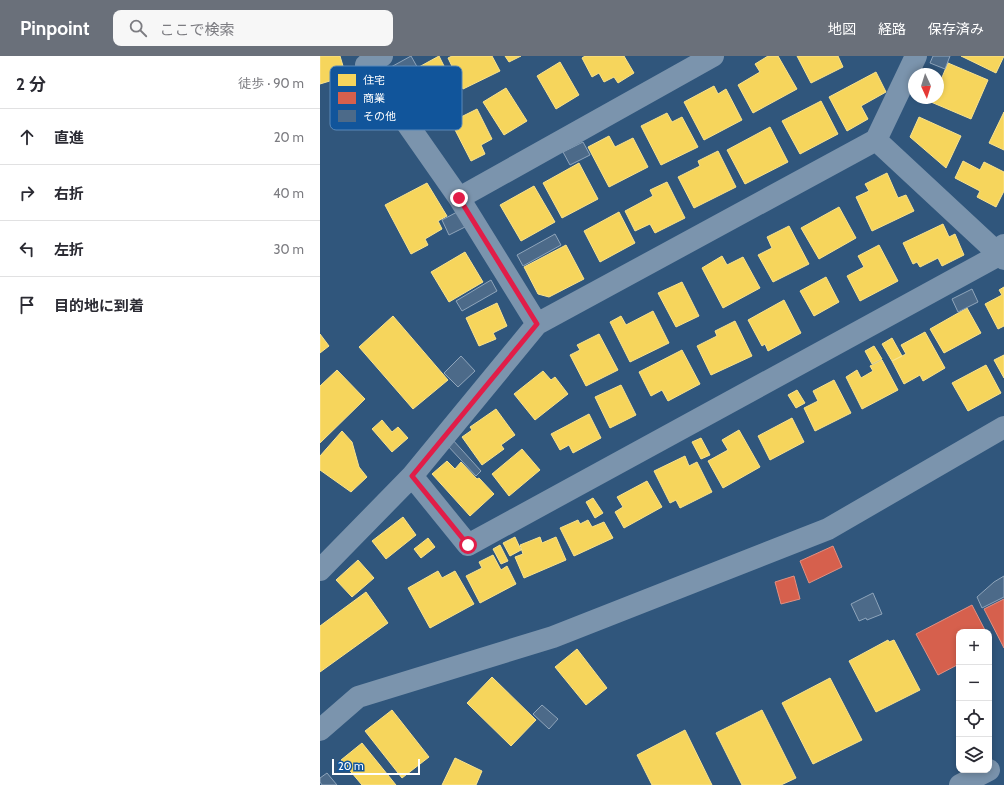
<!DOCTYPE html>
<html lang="ja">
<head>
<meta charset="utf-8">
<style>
	body { margin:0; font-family:Cabin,"Noto Sans JP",sans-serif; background:#f7f7f7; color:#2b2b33 }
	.controls { position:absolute; right:12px; bottom:12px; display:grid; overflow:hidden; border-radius:8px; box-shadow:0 2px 6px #0003 }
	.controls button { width:36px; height:36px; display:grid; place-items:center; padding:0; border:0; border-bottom:1px solid #e1e1e2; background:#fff; color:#2b2b33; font:20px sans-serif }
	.compass { position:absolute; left:588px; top:12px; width:36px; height:36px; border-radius:50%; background:#fff; box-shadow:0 2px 6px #0003; rotate:176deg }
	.scale { position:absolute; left:12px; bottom:10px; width:88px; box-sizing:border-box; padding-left:4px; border:2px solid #fff; border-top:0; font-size:11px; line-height:14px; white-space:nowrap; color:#fff; -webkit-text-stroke:3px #11559b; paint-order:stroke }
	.stop { position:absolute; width:12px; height:12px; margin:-9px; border:3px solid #e11d48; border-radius:50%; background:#fff }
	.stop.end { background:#e11d48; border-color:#fff; box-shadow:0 1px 4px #0008 }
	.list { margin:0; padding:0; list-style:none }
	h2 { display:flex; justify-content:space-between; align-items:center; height:52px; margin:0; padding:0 16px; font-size:17px }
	h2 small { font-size:13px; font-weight:400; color:#7c7c81 }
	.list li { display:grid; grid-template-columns:26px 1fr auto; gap:12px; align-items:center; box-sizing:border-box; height:56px; padding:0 16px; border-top:1px solid #e1e1e2 }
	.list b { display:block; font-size:15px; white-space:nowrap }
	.list em { font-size:13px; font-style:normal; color:#7c7c81 }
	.icon { flex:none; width:22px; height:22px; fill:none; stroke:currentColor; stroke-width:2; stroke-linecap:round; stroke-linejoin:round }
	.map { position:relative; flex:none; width:684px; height:729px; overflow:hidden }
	header { display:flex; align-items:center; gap:24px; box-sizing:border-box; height:56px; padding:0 20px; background:#6a707a; color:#fff }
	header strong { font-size:19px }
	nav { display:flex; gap:22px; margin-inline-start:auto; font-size:14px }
	.search { width:280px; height:36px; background:#f7f7f7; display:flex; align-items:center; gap:10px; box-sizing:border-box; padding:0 14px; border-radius:8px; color:#7c7c81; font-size:15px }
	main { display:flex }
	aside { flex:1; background:#fff }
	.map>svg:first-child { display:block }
</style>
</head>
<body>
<header>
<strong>Pinpoint</strong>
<div class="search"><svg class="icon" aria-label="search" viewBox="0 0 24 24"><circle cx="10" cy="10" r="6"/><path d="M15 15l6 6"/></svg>ここで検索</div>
<nav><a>地図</a><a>経路</a><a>保存済み</a></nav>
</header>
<main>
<aside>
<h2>2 分<small>徒歩 · 90 m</small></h2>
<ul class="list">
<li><svg class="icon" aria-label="ahead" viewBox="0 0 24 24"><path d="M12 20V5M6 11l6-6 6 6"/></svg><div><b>直進</b></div><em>20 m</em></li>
<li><svg class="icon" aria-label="right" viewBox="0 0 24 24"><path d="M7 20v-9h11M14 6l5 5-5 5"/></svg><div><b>右折</b></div><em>40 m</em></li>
<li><svg class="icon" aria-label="left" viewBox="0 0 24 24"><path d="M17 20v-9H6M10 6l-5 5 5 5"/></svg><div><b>左折</b></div><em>30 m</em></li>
<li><svg class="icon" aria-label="arrive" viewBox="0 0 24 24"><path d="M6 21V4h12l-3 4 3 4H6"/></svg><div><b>目的地に到着</b></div></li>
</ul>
</aside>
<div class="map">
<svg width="684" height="729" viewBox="0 0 684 729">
	<rect width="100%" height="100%" fill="#30567c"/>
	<path fill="#f6d55c" stroke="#f9e28d" d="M0,0H20L26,20L0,28Z
		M119,0L138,38L98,58L82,27L102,17L99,11Z
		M132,0H172L180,15L143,33L128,2Z
		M185,0H201L189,6Z
		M265,0H304L314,17L298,27L294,21L284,26L279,17L272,21L262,2Z
		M448,0H458L477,33L433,57L418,29L440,16L435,8Z
		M477,0H518L523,11L491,27Z
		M641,0H684L676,17Z
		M240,6L259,39L236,53L217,20Z
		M628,7L668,24L651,63L611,46L613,42H618V31Z
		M556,16L566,36L541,50L548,63L527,75L509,41Z
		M394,30L398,38L406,33L422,64L384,84L364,46Z
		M186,32L207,65L184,79L163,46Z
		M501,45L518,78L480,98L462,65Z
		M157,53L172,83L161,89L165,98L151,105L131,66Z
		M684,56V94L669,87Z
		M347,57L352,66L362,61L378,91L341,109L321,70Z
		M599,61L641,80L626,112L590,81Z
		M450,71L468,106L425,128L407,94Z
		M289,80L295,91L313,82L328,111L289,131L268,91Z
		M398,95L416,131L374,152L358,121L380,110L378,105Z
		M643,105L660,114L664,106L684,116V135L676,151L657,141L660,135L635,122Z
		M259,107L278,143L242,162L223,127Z
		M567,117L578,142L586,139L594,155L552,175L536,141L549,135L545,128Z
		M347,126L365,162L335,177L330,168L315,175L305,155L333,140L330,134Z
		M107,127L127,160L118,165L122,173L105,183L108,189L91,198L65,149Z
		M214,130L235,166L201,185L180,149Z
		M519,151L536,182L499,203L481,172Z
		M299,156L315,187L280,206L264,175Z
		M623,168L629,181L635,178L644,199L622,210L618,202L600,211L597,206L593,208L583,187Z
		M469,170L489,208L453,226L438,199L452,192L447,181Z
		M246,189L264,223L229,241L218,238L204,211Z
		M559,189L578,225L540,245L527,220L544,211L538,200Z
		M145,196L163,226L129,246L111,216Z
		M402,200L407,209L423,201L440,232L403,252L382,212Z
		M506,221L519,246L494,260L480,235Z
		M362,226L379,260L356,271L338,237Z
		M684,231V270L678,273L665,248L682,239L679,234Z
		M464,244L481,277L448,295L445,288L442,290L428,264Z
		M177,247L187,270L173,277L176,283L159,290L146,262Z
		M647,252L661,277L624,297L610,273Z
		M333,255L349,287L310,306L290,266L301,260L306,269Z
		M73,260L128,324L93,353L39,291Z
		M415,265L432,300L391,319L377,290L397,280L395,275Z
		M605,276L625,312L603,325L600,319L584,328L572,305L586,298L581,289Z
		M0,278L9,290L0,297Z
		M279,278L298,314L266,330L250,299L260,294L257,289Z
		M572,282L582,300L572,305L562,288Z
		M554,290L562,303L552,308L545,295Z
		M362,294L380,328L348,345L342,334L331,340L319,316Z
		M684,299V322L674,304Z
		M562,304L578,334L542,353L526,321L537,314L541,322L553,315L550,310Z
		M666,309L681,337L648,355L632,327Z
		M17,314L45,343L0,387V330Z
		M223,315L231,324L235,321L248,338L215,364L194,338Z
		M514,324L531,357L495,375L484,352L498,345L493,335Z
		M301,329L316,359L290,372L275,341Z
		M477,334L485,347L476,352L468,339Z
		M176,353L195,379L181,389L184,393L162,409L142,381L152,374L150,371Z
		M269,358L281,382L253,397L249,389L240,394L231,378Z
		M472,362L484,386L450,404L438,380Z
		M62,364L72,376L78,371L88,382L72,396L52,373Z
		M419,374L440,411L403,432L388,405L408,394L402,384Z
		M22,375L32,386L39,411L47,421L31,436L0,414V400Z
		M381,382L390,399L381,403L372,386Z
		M202,393L220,414L189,440L172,418Z
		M365,400L369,410L377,406L392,436L360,452L356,444L350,447L334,415Z
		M127,405L135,413L141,406L157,423L159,422L174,438L150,460L112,418Z
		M327,425L342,451L304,472L295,456L303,451L297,441Z
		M273,442L283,457L275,462L266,446Z
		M83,461L96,479L66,503L52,485Z
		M258,464L260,468L268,464L272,471L284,466L293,482L254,500L240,472Z
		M195,481L201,494L190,500L183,487Z
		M220,481L222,487L236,481L246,504L204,522L195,501L203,498L200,489Z
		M108,482L115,491L101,502L94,493Z
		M180,489L188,505L181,508L173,493Z
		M173,499L181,514L187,510L196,528L160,547L146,520L162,512L159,506Z
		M38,504L54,522L32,541L16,524Z
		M118,515L122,522L135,515L154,548L110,572L88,532Z
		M46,536L68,567L0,616V570Z
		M568,584L569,586L574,584L600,634L556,656L529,605Z
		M257,593L287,632L266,649L235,611Z
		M172,621L216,664L191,690L147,647Z
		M510,622L542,684L493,708L462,647Z
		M72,654L109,701L82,722L45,675Z
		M442,654L476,722L461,729H422L396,677Z
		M365,674L392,729H332L317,699Z
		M42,687L76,729H42L21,704Z
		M135,702L162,715L156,729H122Z"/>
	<path fill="#d6604d" stroke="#e29082" d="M513,490L522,511L489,527L480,505Z
		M474,520L480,543L461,548L455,526Z
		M684,543V592L664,553Z
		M652,549L666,576H639V608L618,619L596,578Z"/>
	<path fill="#4c6a89" stroke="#8fa5bb" d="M91,0L100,16L80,26L71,11Z
		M613,0H630L625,13L610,7Z
		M263,86L270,99L250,109L243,96Z
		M137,156L145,171L129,179L122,164Z
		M235,178L241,189L203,210L197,199Z
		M171,224L177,235L142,255L136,245Z
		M652,233L658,246L638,256L632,243Z
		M141,300L155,315L138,331L124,317Z
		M132,383L161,415L156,420L126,388Z
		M684,520V541L662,552L657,541L674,526Z
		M553,537L562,558L547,564L546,562L539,565L531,548Z
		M222,649L238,663L229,673L213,658Z
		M7,717L17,729H2L0,726V722Z"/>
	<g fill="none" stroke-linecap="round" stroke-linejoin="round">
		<path stroke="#7b94ad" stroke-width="22" d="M62,0L46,9L139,142L217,268
			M556,84L684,203
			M139,142L393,0
			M92,420L148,489L679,199L684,189
			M0,514L92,420L217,268L556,84L596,0
			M0,674L38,641L233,581L508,473L684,371"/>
		<path stroke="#7992ab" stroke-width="22" d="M640,729L669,714"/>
	</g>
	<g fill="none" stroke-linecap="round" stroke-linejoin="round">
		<path stroke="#e11d48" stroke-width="5" d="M139,142L217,268L92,420L148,489"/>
	</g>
	<rect x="10" y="10" width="132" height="64" rx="6" fill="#11559b" stroke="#5888b9" stroke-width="1"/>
	<rect x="18" y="18" width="18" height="12" fill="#f6d55c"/>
	<rect x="18" y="36" width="18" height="12" fill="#d6604d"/>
	<rect x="18" y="54" width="18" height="12" fill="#4c6a89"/>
	<g font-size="11" fill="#fff">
		<text x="43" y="28">住宅</text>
		<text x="43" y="46">商業</text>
		<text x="43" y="64">その他</text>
	</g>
</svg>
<div class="controls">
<button>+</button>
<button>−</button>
<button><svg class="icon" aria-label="locate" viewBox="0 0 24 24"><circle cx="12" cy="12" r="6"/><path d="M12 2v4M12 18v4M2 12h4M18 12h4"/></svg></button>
<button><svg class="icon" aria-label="layers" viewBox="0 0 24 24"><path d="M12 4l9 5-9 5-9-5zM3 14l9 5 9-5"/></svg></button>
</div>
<svg class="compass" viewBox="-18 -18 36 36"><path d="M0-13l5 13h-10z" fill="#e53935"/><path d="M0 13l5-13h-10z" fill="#7c7c81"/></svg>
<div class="scale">20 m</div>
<div class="stop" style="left:148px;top:489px"></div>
<div class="stop end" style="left:139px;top:142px"></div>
</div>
</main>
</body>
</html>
